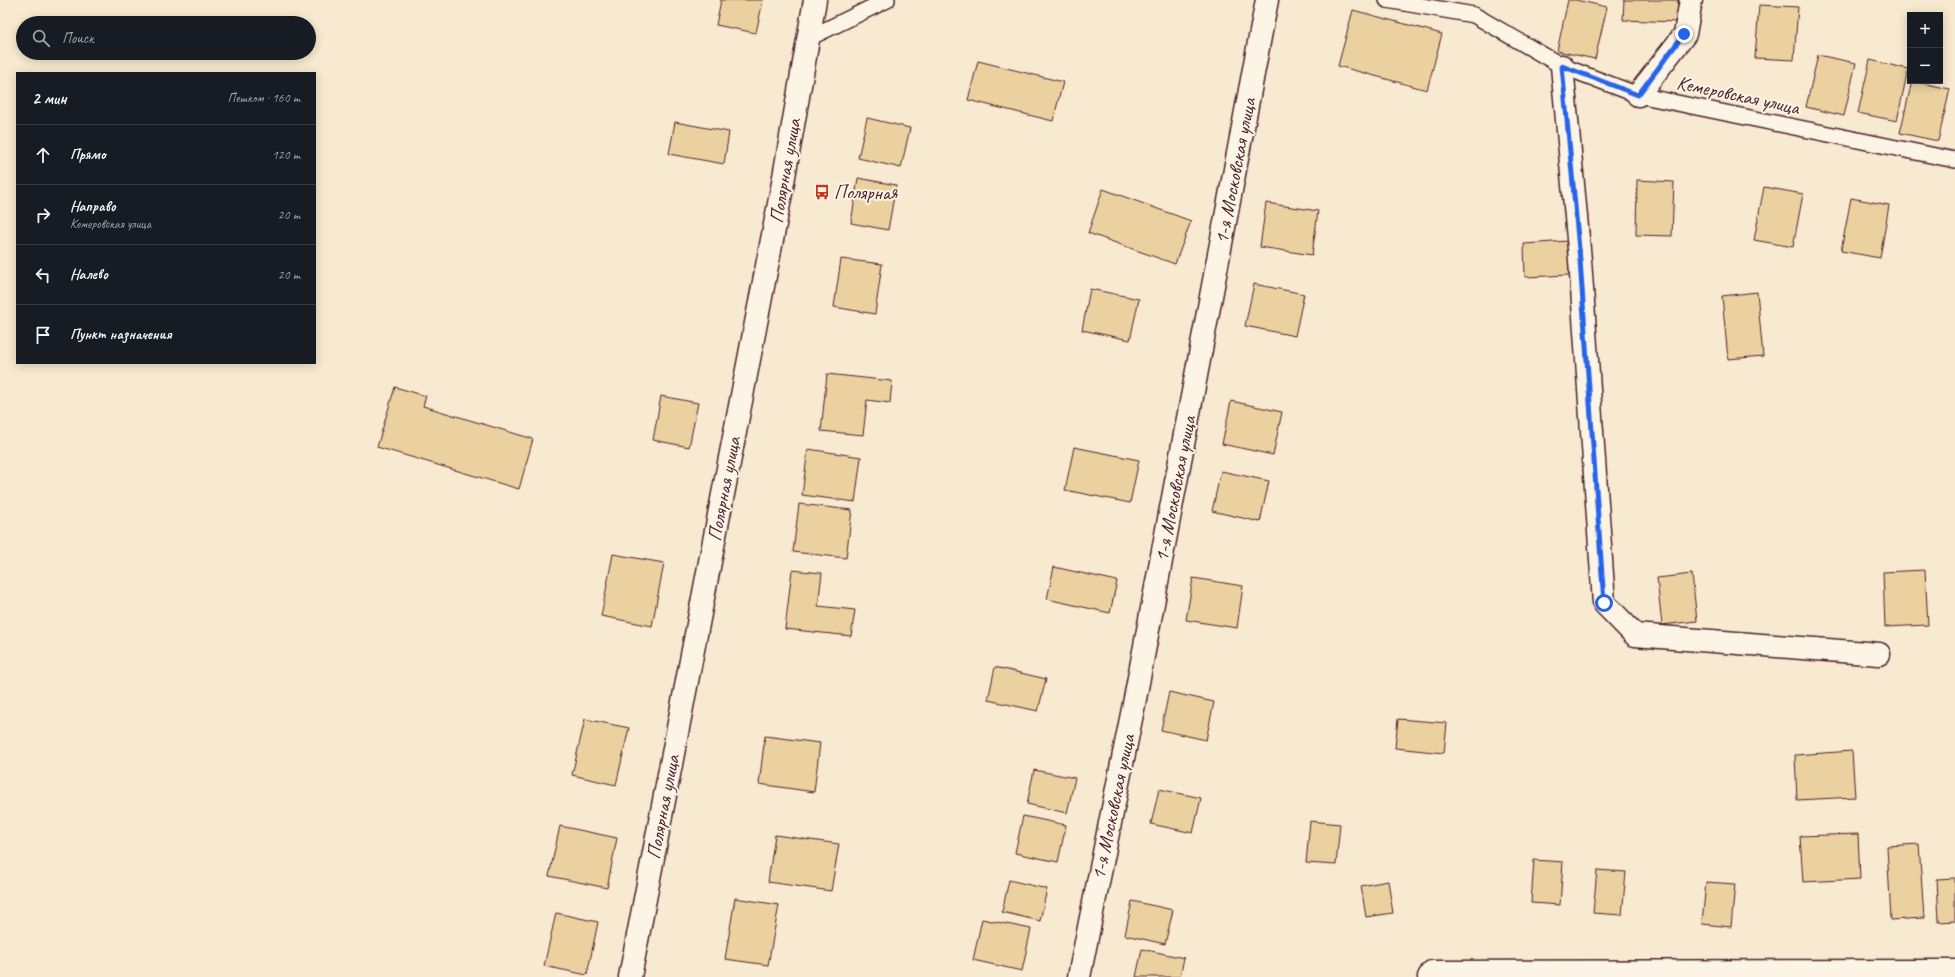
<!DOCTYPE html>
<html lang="ru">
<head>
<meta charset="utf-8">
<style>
	body { margin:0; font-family:Caveat,sans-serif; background:#20242c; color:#f1f3f6 }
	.controls { position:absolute; right:12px; top:12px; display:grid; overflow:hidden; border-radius:0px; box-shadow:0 2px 10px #0003 }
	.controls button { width:36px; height:36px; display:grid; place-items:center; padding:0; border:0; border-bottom:1px solid #363941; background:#171b24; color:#f1f3f6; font:20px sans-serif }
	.stop { position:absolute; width:12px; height:12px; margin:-9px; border:3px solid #2563eb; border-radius:50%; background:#fff }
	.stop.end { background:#2563eb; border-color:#fff; box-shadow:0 1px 4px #0008 }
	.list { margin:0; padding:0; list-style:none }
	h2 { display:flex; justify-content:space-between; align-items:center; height:52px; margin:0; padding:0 16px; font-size:17px }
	h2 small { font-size:13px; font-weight:400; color:#9ea1a6 }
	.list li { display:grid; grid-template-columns:26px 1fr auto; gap:12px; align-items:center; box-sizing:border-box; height:60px; padding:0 16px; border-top:1px solid #363941 }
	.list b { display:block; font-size:15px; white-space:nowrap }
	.list p { margin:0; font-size:13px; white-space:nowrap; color:#9ea1a6 }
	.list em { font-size:13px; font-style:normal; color:#9ea1a6 }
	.icon { flex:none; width:22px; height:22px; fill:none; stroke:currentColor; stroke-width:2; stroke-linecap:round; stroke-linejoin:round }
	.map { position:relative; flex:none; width:1955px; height:977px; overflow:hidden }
	.search { position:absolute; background:#171b24; box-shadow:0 2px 10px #0003; left:16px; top:16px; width:300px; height:44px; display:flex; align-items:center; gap:10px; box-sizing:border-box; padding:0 14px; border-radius:22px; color:#9ea1a6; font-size:15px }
	.panel { position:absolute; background:#171b24; box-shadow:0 2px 10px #0003; left:16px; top:72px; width:300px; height:292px; border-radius:0px }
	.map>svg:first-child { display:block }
</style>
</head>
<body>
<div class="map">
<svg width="1955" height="977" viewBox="0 0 1955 977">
	<rect width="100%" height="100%" fill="#f7ead0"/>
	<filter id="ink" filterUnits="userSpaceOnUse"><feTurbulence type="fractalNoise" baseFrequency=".025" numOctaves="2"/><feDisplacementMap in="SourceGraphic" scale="8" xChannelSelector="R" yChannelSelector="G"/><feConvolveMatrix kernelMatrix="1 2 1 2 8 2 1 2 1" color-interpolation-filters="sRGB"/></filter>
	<g filter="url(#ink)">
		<path fill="#ecd1a0" stroke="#4a1f2b" d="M721,0H763L756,33L716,25Z
			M1568,0H1576L1607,7L1595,59L1557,51Z
			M1624,0H1678L1677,22L1623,20Z
			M1759,5L1798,7L1794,60L1755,58Z
			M1353,10L1442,34L1427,90L1338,66Z
			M1818,55L1856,63L1844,116L1806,107Z
			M1870,60L1908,69L1897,121L1858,113Z
			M978,61L1063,82L1053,121L968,100Z
			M1912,81L1950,89L1938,141L1900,133Z
			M867,118L910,128L901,168L858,158Z
			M675,122L729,132L724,164L669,154Z
			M858,178L896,185L888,230L851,223Z
			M1637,180L1674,182L1672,236L1636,235Z
			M1764,187L1803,194L1793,247L1754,240Z
			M1103,189L1191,221L1175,264L1088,233Z
			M1851,198L1889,205L1880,258L1841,251Z
			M1266,203L1318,211L1312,255L1260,247Z
			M1568,241L1569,275L1525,277L1524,244Z
			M841,259L882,264L875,314L834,307Z
			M1254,284L1304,294L1295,336L1245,326Z
			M1090,289L1139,299L1130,340L1082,330Z
			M1757,292L1763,356L1728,359L1722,296Z
			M827,374L892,381L890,403L867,400L863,435L821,431Z
			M395,387L426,396L423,406L533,439L519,489L377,447Z
			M661,396L698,403L689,447L653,440Z
			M1231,401L1282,412L1273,455L1222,444Z
			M1074,447L1139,460L1130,503L1065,490Z
			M808,449L861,457L855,502L802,495Z
			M1221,471L1269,481L1260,522L1212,511Z
			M799,504L852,510L846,558L793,552Z
			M613,554L664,563L652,626L601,616Z
			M1054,567L1117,581L1110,613L1047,599Z
			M792,570L822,573L818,606L855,610L851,636L785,629Z
			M1925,570L1928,625L1885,627L1883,572Z
			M1692,574L1697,621L1662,625L1657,578Z
			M1193,578L1243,586L1237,628L1186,620Z
			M995,667L1046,679L1038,711L988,700Z
			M1169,692L1214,702L1206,740L1161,730Z
			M585,719L629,728L616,785L572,775Z
			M1398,719L1447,723L1444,753L1395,748Z
			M765,736L820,743L814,792L759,784Z
			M1852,751L1855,797L1797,800L1795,755Z
			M1034,770L1075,778L1067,813L1027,804Z
			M1159,789L1201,798L1193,833L1151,824Z
			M1023,816L1066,825L1058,862L1015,853Z
			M1310,821L1340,824L1336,865L1306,863Z
			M560,826L617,838L607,888L549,876Z
			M1858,834L1860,879L1803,882L1800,836Z
			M775,835L839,844L831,891L768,882Z
			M1919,844L1924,918L1891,920L1887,846Z
			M1534,860L1563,862L1560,905L1531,903Z
			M1597,870L1626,872L1622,915L1593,913Z
			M1955,878V921L1939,922L1937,879Z
			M1009,880L1047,889L1040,921L1002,912Z
			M1388,881L1393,913L1366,917L1361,886Z
			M1706,882L1735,884L1731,927L1702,924Z
			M735,898L779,905L768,965L725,959Z
			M1132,901L1173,910L1165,944L1125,935Z
			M556,913L598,922L587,975L544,966Z
			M982,919L1031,929L1022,971L973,960Z
			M1142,949L1184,958L1180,977H1136Z"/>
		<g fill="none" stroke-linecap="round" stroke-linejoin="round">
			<g stroke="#4a1f2b" stroke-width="18">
				<path id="service" d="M1387,0L1474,15L1562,66L1638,95L1955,160
					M809,38L887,0"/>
			</g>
			<g stroke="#4a1f2b" stroke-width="25">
				<path id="minor" d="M1562,66L1580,260L1604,603L1635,635L1879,654
					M1638,95L1685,34L1691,0
					M1079,977L1134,704L1267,0
					M1429,977L1432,972L1955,971"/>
			</g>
			<g stroke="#4a1f2b" stroke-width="25">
				<path id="secondary" d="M630,977L782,188L815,0"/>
			</g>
			<use href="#service" stroke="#fcf5e5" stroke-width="15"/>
			<use href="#minor" stroke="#fcf5e5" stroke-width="22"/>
			<use href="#secondary" stroke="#fcf5e5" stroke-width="22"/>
		</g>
	</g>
	<g fill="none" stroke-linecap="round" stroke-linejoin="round" filter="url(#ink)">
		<path stroke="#2563eb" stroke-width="5" d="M1604,603L1580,260L1562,66L1638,95L1684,34"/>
	</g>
	<defs>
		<g id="bus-bare" transform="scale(1.2)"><path d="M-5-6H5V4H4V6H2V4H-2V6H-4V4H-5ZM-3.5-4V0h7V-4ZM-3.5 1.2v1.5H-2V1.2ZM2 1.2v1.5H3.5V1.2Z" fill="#c8321e" stroke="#fcf5e5" stroke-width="2.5" paint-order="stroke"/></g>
	</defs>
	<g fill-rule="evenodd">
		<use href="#bus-bare" x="822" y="192"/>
	</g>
	<g text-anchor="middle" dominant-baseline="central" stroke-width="4" stroke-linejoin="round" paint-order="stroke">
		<g font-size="20" fill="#4a1f2b" stroke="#fcf5e5">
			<text transform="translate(1738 95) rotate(12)">Кемеровская улица</text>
			<text transform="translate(785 171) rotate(-80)">Полярная улица</text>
			<text transform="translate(1235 171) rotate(-79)">1-я Московская улица</text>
			<text transform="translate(724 489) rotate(-79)">Полярная улица</text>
			<text transform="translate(1175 489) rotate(-79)">1-я Московская улица</text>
			<text transform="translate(663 807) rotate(-79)">Полярная улица</text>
			<text transform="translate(1113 807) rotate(-78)">1-я Московская улица</text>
		</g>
		<g font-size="20" fill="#4a1f2b" stroke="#fcf5e5" text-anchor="start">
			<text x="834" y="192">Полярная</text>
		</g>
	</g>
</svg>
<div class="controls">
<button>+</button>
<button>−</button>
</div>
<div class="stop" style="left:1604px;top:603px"></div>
<div class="stop end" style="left:1684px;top:34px"></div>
<div class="search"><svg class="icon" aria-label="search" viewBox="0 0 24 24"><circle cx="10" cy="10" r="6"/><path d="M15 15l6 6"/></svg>Поиск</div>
<section class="panel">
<h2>2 мин<small>Пешком · 160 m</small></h2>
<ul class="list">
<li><svg class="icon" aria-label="ahead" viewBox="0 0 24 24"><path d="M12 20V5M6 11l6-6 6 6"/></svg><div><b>Прямо</b></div><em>120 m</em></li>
<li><svg class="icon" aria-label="right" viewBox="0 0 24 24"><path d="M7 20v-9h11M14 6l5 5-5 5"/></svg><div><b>Направо</b><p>Кемеровская улица</p></div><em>20 m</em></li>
<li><svg class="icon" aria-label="left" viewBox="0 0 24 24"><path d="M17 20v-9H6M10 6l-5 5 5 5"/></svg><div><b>Налево</b></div><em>20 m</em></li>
<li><svg class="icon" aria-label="arrive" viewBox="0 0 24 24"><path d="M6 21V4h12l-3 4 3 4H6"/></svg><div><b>Пункт назначения</b></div></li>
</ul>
</section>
</div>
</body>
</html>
